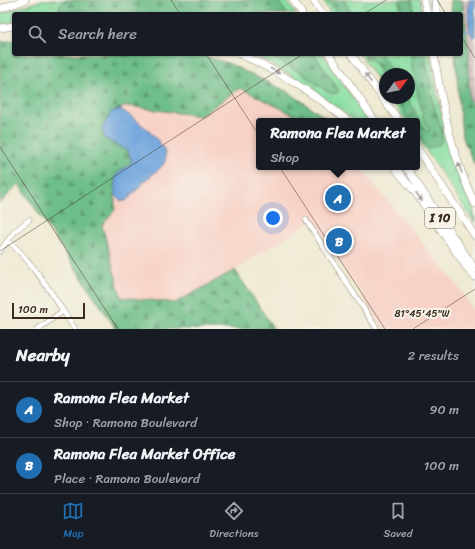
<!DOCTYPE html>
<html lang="en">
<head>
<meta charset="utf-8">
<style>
	body { margin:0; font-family:Sriracha,sans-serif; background:#20242c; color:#f1f3f6 }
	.compass { position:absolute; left:379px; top:68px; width:36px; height:36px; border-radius:50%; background:#171b24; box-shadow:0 1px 3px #0004; rotate:57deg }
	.scale { position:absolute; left:12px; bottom:10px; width:73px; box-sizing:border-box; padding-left:4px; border:2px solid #3b2a1e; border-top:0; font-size:11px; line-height:14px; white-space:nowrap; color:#3b2a1e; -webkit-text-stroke:3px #f7f3e8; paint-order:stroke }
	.you { position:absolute; left:273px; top:218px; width:14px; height:14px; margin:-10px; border:3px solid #fff; border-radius:50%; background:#1a73e8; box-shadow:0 0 0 6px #1a73e833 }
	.badge { display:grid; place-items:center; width:26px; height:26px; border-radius:50%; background:#1f6fb2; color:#fff; font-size:13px; font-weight:700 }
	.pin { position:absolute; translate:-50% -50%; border:2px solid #fff; box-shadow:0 1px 4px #0006 }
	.popup { position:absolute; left:256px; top:118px; width:164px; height:52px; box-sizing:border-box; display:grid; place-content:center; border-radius:4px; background:#171b24; filter:drop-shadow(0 1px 3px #0005); font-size:13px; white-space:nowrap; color:#9ea1a6 }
	.popup b { font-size:15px; color:#f1f3f6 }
	.popup::after { content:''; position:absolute; left:50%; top:100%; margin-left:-8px; border:8px solid transparent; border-top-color:#171b24 }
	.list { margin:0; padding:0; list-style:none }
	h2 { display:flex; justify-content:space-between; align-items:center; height:52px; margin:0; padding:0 16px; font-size:17px }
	h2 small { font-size:13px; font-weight:400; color:#9ea1a6 }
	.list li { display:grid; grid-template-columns:26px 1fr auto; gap:12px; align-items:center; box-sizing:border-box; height:56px; padding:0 16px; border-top:1px solid #363941 }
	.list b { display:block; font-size:15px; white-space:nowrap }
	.list p { margin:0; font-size:13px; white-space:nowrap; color:#9ea1a6 }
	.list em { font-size:13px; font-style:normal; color:#9ea1a6 }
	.icon { flex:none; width:22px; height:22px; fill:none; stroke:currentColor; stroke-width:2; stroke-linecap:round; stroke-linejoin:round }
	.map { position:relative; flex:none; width:475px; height:329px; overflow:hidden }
	.search { position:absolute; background:#171b24; box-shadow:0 1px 3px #0004; left:12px; right:12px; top:12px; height:44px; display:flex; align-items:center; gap:10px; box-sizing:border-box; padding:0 14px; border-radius:4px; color:#9ea1a6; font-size:15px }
	.sheet { height:164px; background:#171b24 }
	nav { display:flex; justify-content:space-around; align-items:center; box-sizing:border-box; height:56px; border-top:1px solid #363941; background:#171b24; font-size:11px; color:#9ea1a6 }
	nav a { display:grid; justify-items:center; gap:2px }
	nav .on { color:#1f6fb2 }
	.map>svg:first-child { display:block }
</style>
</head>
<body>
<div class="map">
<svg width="475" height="329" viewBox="0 0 475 329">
	<defs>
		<pattern id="industrial-furrows" width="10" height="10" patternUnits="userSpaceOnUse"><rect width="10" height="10" fill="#d2bfbf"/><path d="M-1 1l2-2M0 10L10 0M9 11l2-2" fill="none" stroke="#b5a4a4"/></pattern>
		<pattern id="grass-tufts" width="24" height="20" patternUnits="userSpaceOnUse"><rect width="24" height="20" fill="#88dfa3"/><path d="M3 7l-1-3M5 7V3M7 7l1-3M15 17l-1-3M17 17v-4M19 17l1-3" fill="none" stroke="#76c08c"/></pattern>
		<pattern id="forest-firs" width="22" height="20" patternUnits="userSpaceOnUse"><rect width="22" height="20" fill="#6ebe89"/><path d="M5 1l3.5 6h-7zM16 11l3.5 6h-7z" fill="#5c9b6f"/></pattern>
		<pattern id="wetland-marsh" width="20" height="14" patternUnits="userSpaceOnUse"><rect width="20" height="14" fill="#88dfa3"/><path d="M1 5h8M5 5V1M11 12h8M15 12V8" fill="none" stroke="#76c08c"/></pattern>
	</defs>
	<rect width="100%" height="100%" fill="#f7f3e8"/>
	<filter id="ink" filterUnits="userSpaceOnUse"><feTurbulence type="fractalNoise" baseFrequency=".025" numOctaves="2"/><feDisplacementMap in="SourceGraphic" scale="8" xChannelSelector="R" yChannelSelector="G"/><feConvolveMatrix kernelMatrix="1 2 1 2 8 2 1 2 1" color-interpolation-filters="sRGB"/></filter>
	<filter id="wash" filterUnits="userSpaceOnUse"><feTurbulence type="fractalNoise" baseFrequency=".012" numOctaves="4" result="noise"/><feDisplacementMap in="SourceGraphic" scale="16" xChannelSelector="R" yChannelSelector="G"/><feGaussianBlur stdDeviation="0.9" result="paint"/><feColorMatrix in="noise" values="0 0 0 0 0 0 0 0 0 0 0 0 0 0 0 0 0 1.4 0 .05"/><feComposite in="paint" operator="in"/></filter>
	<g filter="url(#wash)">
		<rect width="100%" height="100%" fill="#eee9d1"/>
		<path fill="#f7d1c6" d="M240,88L306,121H259V167H359L364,172L457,285L475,312V329H383L312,220L235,270L175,303L121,297L102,225L115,210V195L121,201L164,164L127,113L120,109L128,106L200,116Z"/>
		<path fill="url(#industrial-furrows)" d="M462,0H469L468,17L471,33L473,37H475V108L469,100V50Z"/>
		<path fill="url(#grass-tufts)" stroke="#628460" d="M42,0H68L59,5L60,11C89,10 119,10 148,14H14V22L0,24V14Z
			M277,0H286L296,14H287Z
			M322,0H327L337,14H331Z
			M411,0H420L423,14H414Z
			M249,54H265L300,72L328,92L339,91L314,54H323L368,121H355L305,84L270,63Z
			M359,54H364L365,58L372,60L384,79L385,91Z
			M425,54H430C436,91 443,127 455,162C461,182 475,202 475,223L417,137V132L428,149L442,140V130L434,106Z
			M390,98H395L410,121H406Z"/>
		<path fill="url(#forest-firs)" stroke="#547454" d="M68,0H277L287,14H148C118,10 89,11 60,11L59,5Z
			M327,0H344L352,14H337Z
			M398,0H411L414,14H402Z
			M450,0H462L469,50V100L475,108V166L462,136L455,54H461V14H452Z
			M14,40V54H197L228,63L290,93L330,121H306L240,88L200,116L128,106L115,110L105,139L128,151L132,162L115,176V210L102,225L121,297L175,303L235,270L274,329H116L19,184L0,203V42Z
			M265,54H314L339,91L335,94L328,92L300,72Z
			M364,54H380L394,74H385V84L383,83L384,79L372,60L365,58Z
			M412,54H425L434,106L442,130L441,143L428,149L417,132V121H410L395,98H408L425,130H429L423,118L410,59Z"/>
		<path fill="url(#wetland-marsh)" stroke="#628460" d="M344,0H398L402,14H352Z
			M380,54H412L410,59L423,118L429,130L428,132L425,130L408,98H409V74H394Z"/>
		<path fill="#6fa5dd" stroke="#55687e" d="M469,0H475V37H473C467,29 469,10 469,0Z
			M120,109C133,117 177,148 163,165C159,170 152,174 147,179C140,186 133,194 126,201H121L115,195V176L132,162L128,151L105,139L102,128L111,112Z"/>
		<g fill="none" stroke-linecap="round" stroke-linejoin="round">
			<path stroke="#6fa5dd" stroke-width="1.5" d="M429,0L431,14
				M461,31H470"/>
		</g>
	</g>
	<g filter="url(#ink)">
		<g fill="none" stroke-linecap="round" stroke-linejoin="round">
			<g stroke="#948a78" stroke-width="6">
				<path id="minor" d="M306,220L377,329
					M8,241C34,262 56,301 75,329
					M0,251L15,231L29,220
					M38,329L63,311"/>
			</g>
			<g stroke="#948a78" stroke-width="8">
				<path id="highway" d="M293,0L302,14
					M313,0L323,14
					M424,0L427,14
					M435,0L436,14
					M0,9L25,0
					M0,28L14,26
					M240,54C280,72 315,94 348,121
					M329,54L375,121
					M351,54L399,121
					M434,54C442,105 452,157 475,204
					M417,148L475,236
					M394,167L415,192L465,265L475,277
					M406,167L475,269"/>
			</g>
			<use href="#minor" stroke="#fff" stroke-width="5"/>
			<use href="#highway" stroke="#fff" stroke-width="7"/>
		</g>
		<defs><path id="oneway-solid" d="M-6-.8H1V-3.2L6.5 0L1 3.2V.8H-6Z"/></defs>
		<g fill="#a79f9a">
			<use href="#oneway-solid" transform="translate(275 71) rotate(29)"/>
			<use href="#oneway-solid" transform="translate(368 78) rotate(-125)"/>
			<use href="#oneway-solid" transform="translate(460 168) rotate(-110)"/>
			<use href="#oneway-solid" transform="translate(419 197) rotate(55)"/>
		</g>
	</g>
	<path fill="none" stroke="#3b2a1e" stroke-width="1" stroke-opacity="0.45" d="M171,0L180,14M437,0L446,14M364,14L386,0M461,36L475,58M206,54L385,329M0,147L118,329M0,251L303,54M413,329L475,289"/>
	<g text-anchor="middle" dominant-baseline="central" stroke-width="4" stroke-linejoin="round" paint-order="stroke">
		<rect fill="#f7f3e8" stroke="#73665b" stroke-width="1" x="425" y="208" width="30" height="20" rx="3"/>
		<g font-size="12" font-weight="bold" fill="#3b2a1e">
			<text x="440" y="218">I 10</text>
		</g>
	</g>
	<g font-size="10" text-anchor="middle" fill="#3b2a1e" stroke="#f7f3e8" stroke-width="4" stroke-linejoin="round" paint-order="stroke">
		<text x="422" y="317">81°45'45"W</text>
	</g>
</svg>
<svg class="compass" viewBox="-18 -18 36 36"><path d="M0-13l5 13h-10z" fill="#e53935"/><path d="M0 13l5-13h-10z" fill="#9ea1a6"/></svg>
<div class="scale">100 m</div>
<div class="you"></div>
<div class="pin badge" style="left:338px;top:198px">A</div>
<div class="popup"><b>Ramona Flea Market</b>Shop</div>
<div class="pin badge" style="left:339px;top:241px">B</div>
<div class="search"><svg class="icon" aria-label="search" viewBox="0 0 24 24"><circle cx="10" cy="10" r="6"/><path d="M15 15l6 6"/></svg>Search here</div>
</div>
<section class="sheet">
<h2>Nearby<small>2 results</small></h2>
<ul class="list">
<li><span class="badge">A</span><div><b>Ramona Flea Market</b><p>Shop · Ramona Boulevard</p></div><em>90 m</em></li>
<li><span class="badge">B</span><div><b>Ramona Flea Market Office</b><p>Place · Ramona Boulevard</p></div><em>100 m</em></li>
</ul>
</section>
<nav>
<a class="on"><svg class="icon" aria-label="map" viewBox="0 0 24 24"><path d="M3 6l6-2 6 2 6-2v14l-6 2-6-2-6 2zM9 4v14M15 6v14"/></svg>Map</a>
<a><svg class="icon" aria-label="directions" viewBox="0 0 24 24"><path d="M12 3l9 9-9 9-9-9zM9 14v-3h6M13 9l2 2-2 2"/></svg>Directions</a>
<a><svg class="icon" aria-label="saved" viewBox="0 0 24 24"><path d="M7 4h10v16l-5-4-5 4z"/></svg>Saved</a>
</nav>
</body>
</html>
